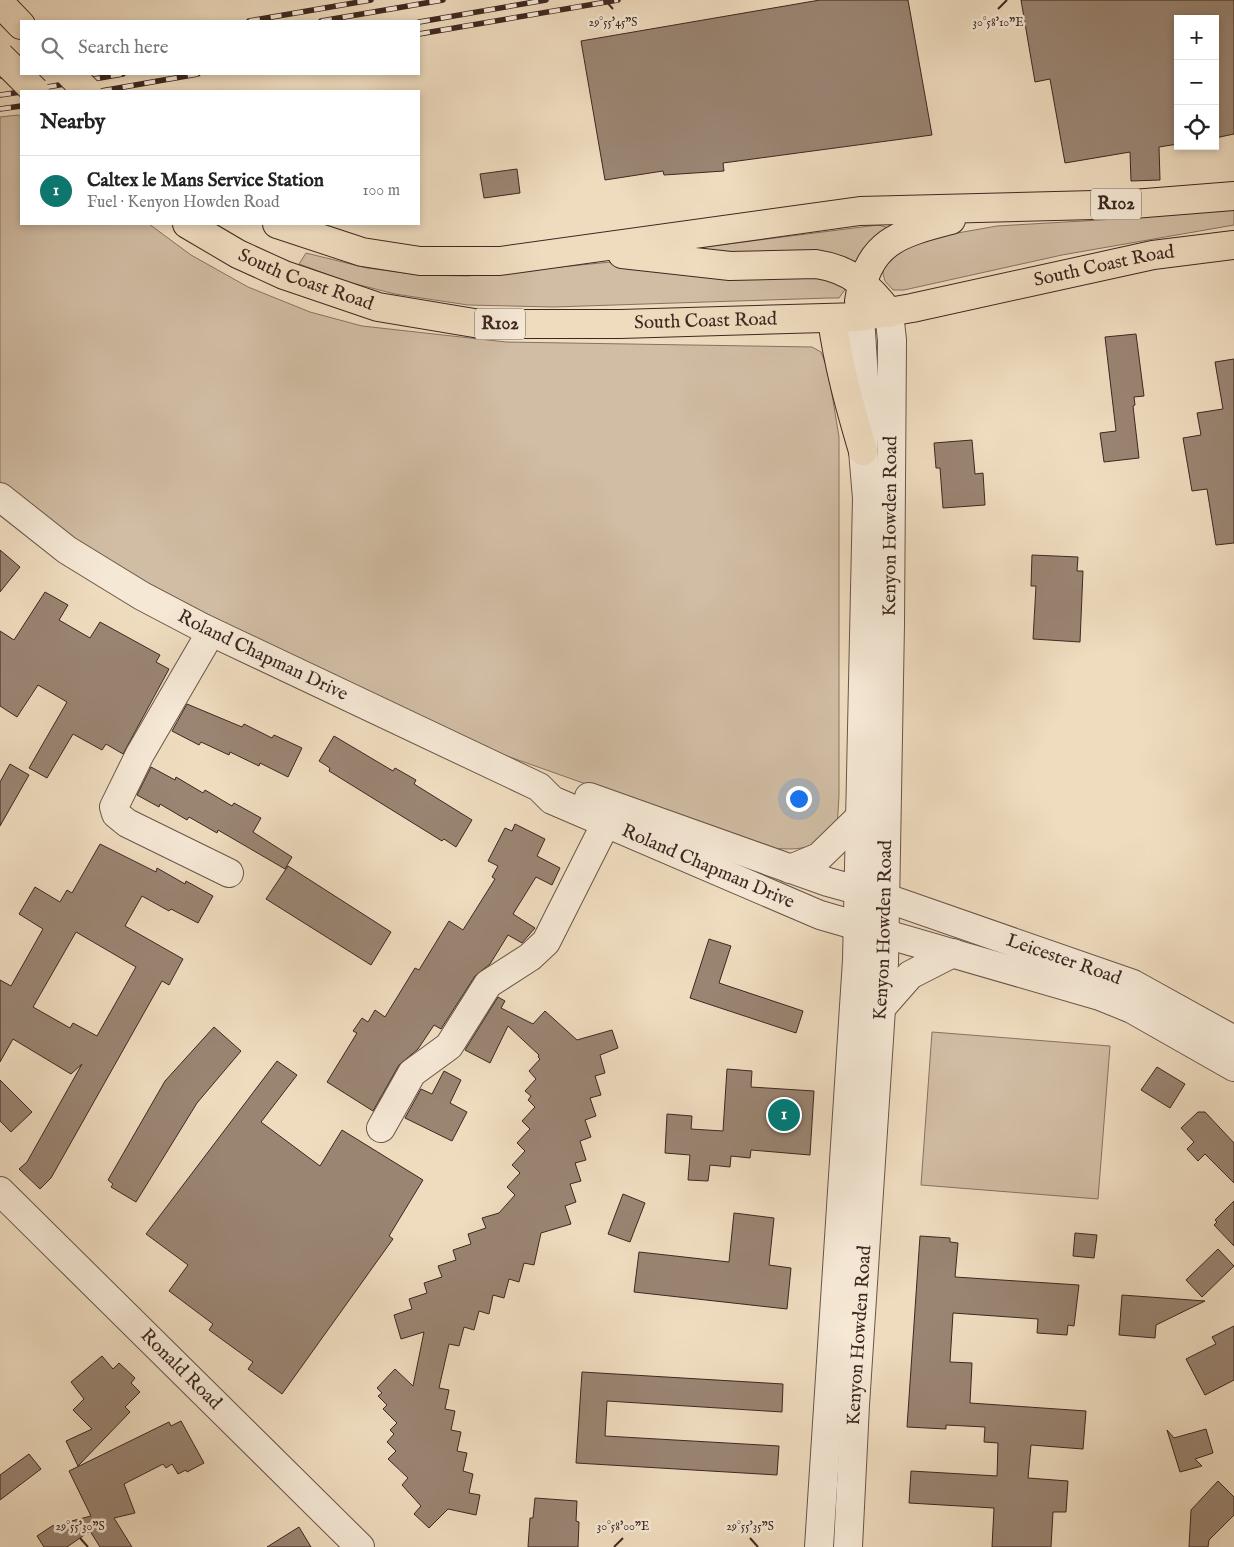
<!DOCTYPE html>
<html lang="en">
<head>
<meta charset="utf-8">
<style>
	body { margin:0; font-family:"IM FELL English",serif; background:#f6f6f6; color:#222 }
	.controls { position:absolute; right:15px; top:15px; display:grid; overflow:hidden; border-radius:0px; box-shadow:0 2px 8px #0003 }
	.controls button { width:45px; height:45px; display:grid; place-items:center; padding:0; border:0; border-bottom:1px solid #e0e0e0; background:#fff; color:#222; font:25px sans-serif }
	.you { position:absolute; left:798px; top:798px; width:18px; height:18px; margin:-12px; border:4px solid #fff; border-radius:50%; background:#1a73e8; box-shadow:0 0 0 8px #1a73e833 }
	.badge { display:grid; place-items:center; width:32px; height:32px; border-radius:50%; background:#0f766e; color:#fff; font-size:16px; font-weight:700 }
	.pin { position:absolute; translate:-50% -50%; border:2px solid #fff; box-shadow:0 1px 5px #0006 }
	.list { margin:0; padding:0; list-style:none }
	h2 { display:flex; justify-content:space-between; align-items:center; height:65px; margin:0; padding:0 20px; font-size:21px }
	h2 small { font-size:16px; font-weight:400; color:#767676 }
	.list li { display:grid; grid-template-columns:32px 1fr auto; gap:15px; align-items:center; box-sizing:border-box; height:70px; padding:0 20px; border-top:1px solid #e0e0e0 }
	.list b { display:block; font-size:19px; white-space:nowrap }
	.list p { margin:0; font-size:16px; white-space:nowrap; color:#767676 }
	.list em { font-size:16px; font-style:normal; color:#767676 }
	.icon { flex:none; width:28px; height:28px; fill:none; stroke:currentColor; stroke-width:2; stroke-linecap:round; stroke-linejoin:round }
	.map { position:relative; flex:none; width:1234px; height:1547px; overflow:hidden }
	.search { position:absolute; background:#fff; box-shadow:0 2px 8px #0003; left:20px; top:20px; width:400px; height:55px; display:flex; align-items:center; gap:12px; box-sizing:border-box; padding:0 18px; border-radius:0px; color:#767676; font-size:19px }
	.panel { position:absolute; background:#fff; box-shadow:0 2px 8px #0003; left:20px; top:90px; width:400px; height:135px; border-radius:0px }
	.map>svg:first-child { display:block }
</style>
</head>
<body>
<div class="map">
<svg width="1234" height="1547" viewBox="0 0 1234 1547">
	<rect width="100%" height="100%" fill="#efdcbf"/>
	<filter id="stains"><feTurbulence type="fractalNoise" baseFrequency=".004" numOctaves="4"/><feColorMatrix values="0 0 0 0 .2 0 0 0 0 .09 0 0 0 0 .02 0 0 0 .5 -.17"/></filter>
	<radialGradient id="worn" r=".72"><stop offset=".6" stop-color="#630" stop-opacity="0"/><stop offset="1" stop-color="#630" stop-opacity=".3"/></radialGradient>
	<path fill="#d1bda4" stroke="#877262" d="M18,115L21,117V224H149L191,255L248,287L310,312L362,326L506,342L812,347L821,352L828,370L839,437V796L837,828C808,851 802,850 767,848L504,755L272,648L129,573L55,527L0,483V117Z
		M1234,209V225L1062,255L904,290H893L885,281L883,274L884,265L890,257L918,240L997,226L1117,219Z
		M878,225L886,227V231L856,266L680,250Z
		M306,253L367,268L421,275L467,276L611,262L824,275L846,288L839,298H829L553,307L468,305L395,294L348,282L299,264Z
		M932,1032L1110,1046L1098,1199L921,1185Z"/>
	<path fill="#9a8573" stroke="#3d2720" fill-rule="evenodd" d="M820,0H908L932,135L723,163L724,171L664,175L663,171L605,180L581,41Z
		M1021,0H1234V134L1215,138V19H1178V144L1159,147L1160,180L1131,181L1130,152L1065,163L1050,79L1035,82Z
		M517,169L520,193L484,198L480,174Z
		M1136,334L1144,396L1134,397L1135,405L1133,406L1139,458L1104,462L1100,433L1116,431L1105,337Z
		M1234,359V543L1216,545L1207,489L1192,491L1183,438L1201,435L1197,413L1223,409L1215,362Z
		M972,440L975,474L983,473L985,505L943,508L940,468H936L934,443Z
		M0,550L20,567L0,592Z
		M1032,555L1078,557L1077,571H1083L1080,642L1033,639L1036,586H1031Z
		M45,592L68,605L59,620L90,638L100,622L160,655L156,662L169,669L123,754L106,744L102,750L73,734L47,778L29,768L67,702L38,685L17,717L0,706V631L14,640Z
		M187,704L242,727L244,724L272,738L274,735L302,748L288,777L260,763L259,766L230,752L229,755L201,742L199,745L172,731Z
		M334,736L393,771L395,768L416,780L414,784L472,820L456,847L444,839L442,841L329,771L330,768L319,761Z
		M10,764L29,775L0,826V782Z
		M151,767L175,780L176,777L203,793L205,790L232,806L234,803L261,818L253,832L292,857L285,869L218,830L217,833L189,817L187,820L160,804L159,807L137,795Z
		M515,824L545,839L537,856L560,868L552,885L536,877L513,914L535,928L522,943L508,935L490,964L475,976L441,1029L434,1025L418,1049L399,1065L373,1111L327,1082L357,1033L353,1031L362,1018L368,1022L375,1010L385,1017L415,968L419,970L449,921L463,930L495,879L492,877L498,866L488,861L505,828L512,831Z
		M100,844L156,872L157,868L185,884L186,881L213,896L198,923L171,909L169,911L142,896L125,926L183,959L169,985L162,981L51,1178L40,1189L19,1169L27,1162L82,1064L71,1074L13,1039L0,1062V980L11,986L43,929L19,914L35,887L60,902L67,890L72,893ZM76,932L136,967L97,1036L73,1023L70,1028L33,1007Z
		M288,866L391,932L371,965L266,899Z
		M709,939L731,946L719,983L803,1011L796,1033L690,998Z
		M498,997L505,1001L501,1008L533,1024L545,1011L577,1040L612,1030L618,1048L600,1055L605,1073L595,1076L601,1095L590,1098L596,1116L585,1120L591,1137L580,1141L586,1160L575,1163L581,1181L570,1184L576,1202L565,1206L571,1224L541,1233L534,1265L524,1263L519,1282L509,1279L504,1298L493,1295L489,1314L479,1311L474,1330L464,1327L459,1346L449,1344L439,1388L449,1390L445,1409L455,1411L451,1430L461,1432L457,1451L467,1453L463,1471L473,1474L469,1493L480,1495L476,1515L448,1509L429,1528L414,1514L421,1506L402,1485L408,1478L388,1459L396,1451L387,1442L394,1434L390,1430L397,1423L383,1409L387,1405L378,1396L382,1393L377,1388L395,1369L413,1386L424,1332L401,1339L394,1315L412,1309L409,1299L427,1293L424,1283L442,1277L438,1266L456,1260L453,1250L471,1244L468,1234L486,1228L482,1218L499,1213L515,1195L507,1187L520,1173L512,1165L525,1151L517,1143L530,1129L522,1121L535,1107L528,1100L531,1096L525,1091L536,1079L529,1071L540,1059L538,1057L539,1055L508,1026L490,1063L465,1050Z
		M214,1027L241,1051L197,1103L136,1202L111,1187L113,1184L108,1180L165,1081Z
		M277,1061L297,1075L261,1122L320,1166L342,1130L423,1180L389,1236L393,1239L282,1394L248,1369L253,1362L209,1330L213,1324L169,1291L188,1265L146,1234Z
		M1157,1067L1185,1084L1170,1108L1141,1090Z
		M727,1069L752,1071L751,1087L814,1091L810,1155L751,1150L750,1158L731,1156L730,1167L710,1165L708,1181L688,1180L690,1155L665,1153L667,1114L692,1116L691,1129L723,1131Z
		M444,1071L461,1080L450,1103L467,1112L452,1141L405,1118L421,1089L432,1094Z
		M0,1080L32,1112L11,1132L0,1121Z
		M1198,1112H1205L1234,1143V1183L1205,1154L1198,1161L1187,1149L1194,1142L1181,1128Z
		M623,1194L645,1203L630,1242L608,1234Z
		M1234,1201V1246L1214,1225L1217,1222L1215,1220Z
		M734,1213L774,1218L769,1265L791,1268L787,1309L634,1292L639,1252L729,1262Z
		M1075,1233L1097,1235L1094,1258L1073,1256Z
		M920,1236L950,1238V1242L958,1243L955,1277L1079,1285L1074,1326L1068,1325L1067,1335L1037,1333L1038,1319L953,1313L950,1362L972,1363L970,1403L1086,1411L1083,1449L1031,1445L1028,1478L1068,1481L1066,1512H1053L1051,1547H992L994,1508L909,1503L911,1471L997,1476L998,1443L984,1442L985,1427L946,1425V1429L907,1427Z
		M1218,1249L1234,1266L1202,1297L1186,1280Z
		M1122,1295L1205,1301L1156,1325L1155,1338L1119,1335Z
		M1234,1326V1380L1205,1395L1186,1359L1216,1344L1212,1337Z
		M102,1356L113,1369L119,1363L135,1378L131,1383L140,1392L125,1407L130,1412L78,1466L66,1441L92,1429L73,1410L84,1399L71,1382Z
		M582,1372L783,1384L782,1412L607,1401L605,1436L779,1446L777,1475L576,1463Z
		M181,1421L204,1463L187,1472L186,1470L178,1474L172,1464L166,1468L163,1464L124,1484L135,1513L114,1518L132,1547H100L90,1531L67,1547H44L37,1536L52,1526L91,1516L69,1471L169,1422L171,1426Z
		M1206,1429L1213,1453L1195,1459L1202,1466L1180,1472L1167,1430L1174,1438Z
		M29,1454L41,1469L0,1500V1475Z
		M1218,1481L1234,1497V1515L1209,1540L1208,1547H1189L1191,1510Z
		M535,1498L577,1501L576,1521L579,1522L578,1547H528L530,1518H533Z
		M299,1527L311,1547H267Z"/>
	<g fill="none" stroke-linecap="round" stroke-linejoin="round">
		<g stroke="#6a5448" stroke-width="30">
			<g id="minor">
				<path id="s1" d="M0,497L67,550L142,596L201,627L539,787L552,800L820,915L1100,996L1132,1009L1234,1067"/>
				<path d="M211,632L140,754L114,807L116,814L127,823L229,873"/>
				<path id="s2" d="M589,797L828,882L886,898L1133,984L1234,1040"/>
				<path d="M790,869L819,857L859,818"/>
				<path d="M881,1008L910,975L953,953"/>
				<path d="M381,1128L412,1073L449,1046L488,984L530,957L546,942L606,823"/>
				<path id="s3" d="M0,1191L360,1547"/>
				<path d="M819,1547L857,960L867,498L863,451L866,409L860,317"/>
				<path id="s4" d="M848,1547L855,1405L884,963L890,624L892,340L889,313"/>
			</g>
		</g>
		<g stroke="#3d2720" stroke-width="30">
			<g id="highway">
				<path d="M0,3L21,25"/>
				<path id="s5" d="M187,224L238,254L284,275L378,307L480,324H620L860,317L912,308L1153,255L1234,245"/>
				<path d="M277,224L362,252L420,261H500L860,211L1133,204L1234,196"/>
				<path d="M622,254L730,266L816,264C849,269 870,286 889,313"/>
				<path d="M859,301C867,241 901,233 951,220"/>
				<path d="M832,319C838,364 850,407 863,451"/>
			</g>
		</g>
		<use href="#minor" stroke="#f5e8d5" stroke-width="28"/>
		<use href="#highway" stroke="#efdcbf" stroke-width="28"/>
		<g stroke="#3d2720" stroke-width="5.5">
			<path id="rail" d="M249,21L371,0
				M321,21L443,0
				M419,22L546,0
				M419,34L618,0
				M0,64L21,61
				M0,76L21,73
				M24,91L123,74
				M101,91L198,74
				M0,95L21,92
				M0,109L21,106"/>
		</g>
		<use href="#rail" stroke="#f5e8d5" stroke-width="4" stroke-dasharray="11" stroke-linecap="butt"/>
		<g stroke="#3d2720" stroke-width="30" stroke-linecap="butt">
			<path id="highway-bridge" d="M0,56L35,91
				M70,74L87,91"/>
		</g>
		<use href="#highway-bridge" stroke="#efdcbf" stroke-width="28"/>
	</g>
	<path fill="none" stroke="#3d2720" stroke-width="2" d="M605,0L613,9M998,9L1007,0M80,1538L88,1547M750,1538L758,1547M614,1547L623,1538"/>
	<g text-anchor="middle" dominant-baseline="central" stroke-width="5" stroke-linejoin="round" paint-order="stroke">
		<g fill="#f5e8d5" stroke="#746156" stroke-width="1">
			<rect x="1091" y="188.5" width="50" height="31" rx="4"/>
			<rect x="475" y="308.5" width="50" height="31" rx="4"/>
		</g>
		<g font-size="18" font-weight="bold" fill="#3d2720">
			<text x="1116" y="204">R102</text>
			<text x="500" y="324">R102</text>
		</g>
		<g font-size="19" fill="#3d2720" stroke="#f5e8d5">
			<text stroke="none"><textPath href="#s5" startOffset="942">South Coast Road</textPath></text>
			<text stroke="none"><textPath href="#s5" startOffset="132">South Coast Road</textPath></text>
			<text stroke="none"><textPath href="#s5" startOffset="538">South Coast Road</textPath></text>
			<text stroke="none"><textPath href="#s4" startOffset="1022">Kenyon Howden Road</textPath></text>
			<text stroke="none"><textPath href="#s1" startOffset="308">Roland Chapman Drive</textPath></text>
			<text stroke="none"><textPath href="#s1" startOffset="802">Roland Chapman Drive</textPath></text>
			<text stroke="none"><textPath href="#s4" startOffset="618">Kenyon Howden Road</textPath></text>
			<text stroke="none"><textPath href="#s2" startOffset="502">Leicester Road</textPath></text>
			<text stroke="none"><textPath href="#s4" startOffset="212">Kenyon Howden Road</textPath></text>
			<text stroke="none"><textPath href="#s3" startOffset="254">Ronald Road</textPath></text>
		</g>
	</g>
	<g font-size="12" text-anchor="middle" fill="#3d2720" stroke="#f5e8d5" stroke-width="5" stroke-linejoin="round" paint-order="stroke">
		<text x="998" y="26">30°58'10"E</text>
		<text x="613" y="26">29°55'45"S</text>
		<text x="80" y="1530">29°55'30"S</text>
		<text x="750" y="1530">29°55'35"S</text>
		<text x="623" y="1530">30°58'00"E</text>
	</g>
	<rect width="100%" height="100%" filter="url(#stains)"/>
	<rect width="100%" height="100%" fill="url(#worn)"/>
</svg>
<div class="controls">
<button>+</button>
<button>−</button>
<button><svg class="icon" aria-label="locate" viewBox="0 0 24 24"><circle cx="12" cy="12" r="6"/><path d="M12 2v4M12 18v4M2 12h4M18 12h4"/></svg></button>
</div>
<div class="you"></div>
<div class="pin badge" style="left:784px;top:1115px">1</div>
<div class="search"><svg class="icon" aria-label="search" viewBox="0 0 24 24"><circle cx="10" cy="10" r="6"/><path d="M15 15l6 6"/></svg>Search here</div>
<section class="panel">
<h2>Nearby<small></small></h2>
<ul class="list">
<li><span class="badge">1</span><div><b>Caltex le Mans Service Station</b><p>Fuel · Kenyon Howden Road</p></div><em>100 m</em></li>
</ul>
</section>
</div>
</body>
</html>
